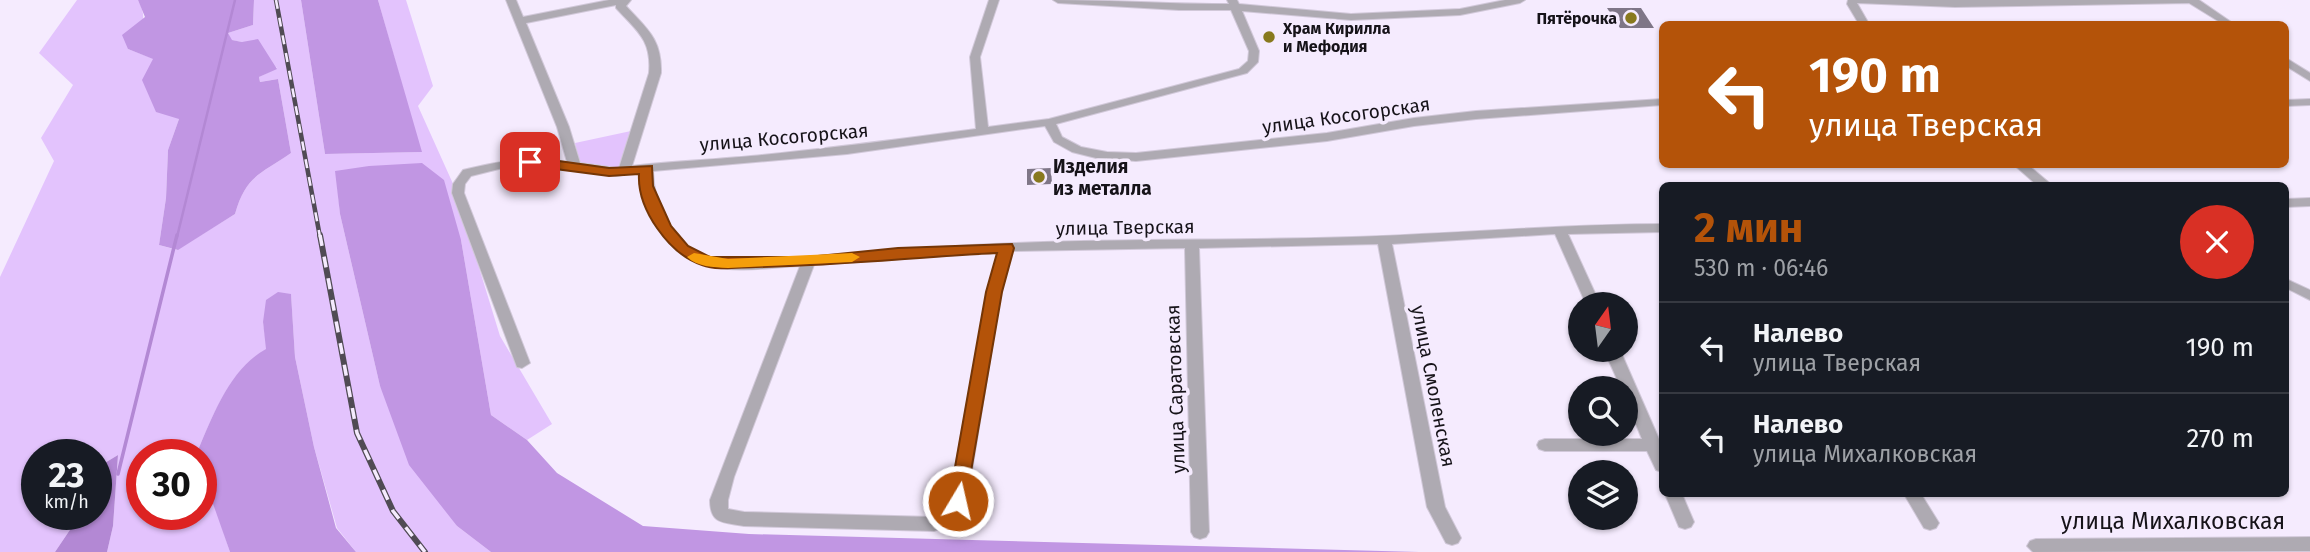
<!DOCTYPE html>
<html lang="ru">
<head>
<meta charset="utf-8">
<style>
	:root { --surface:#171b24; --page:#20242c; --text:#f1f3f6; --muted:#9ea1a6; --line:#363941; --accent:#b45309 }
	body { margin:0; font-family:"Fira Sans",sans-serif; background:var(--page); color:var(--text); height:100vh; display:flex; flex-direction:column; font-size:26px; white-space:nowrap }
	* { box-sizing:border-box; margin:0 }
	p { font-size:23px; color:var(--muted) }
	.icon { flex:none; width:38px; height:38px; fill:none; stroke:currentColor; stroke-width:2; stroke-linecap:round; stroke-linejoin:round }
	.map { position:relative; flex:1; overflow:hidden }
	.sheet { position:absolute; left:1659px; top:182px; width:630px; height:315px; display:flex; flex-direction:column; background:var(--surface); border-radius:10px; box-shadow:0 2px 5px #0004 }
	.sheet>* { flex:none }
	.banner { position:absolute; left:1659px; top:21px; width:630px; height:147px; border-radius:10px; box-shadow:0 2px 5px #0004; background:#b45309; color:#fff; overflow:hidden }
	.needle { width:46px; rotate:14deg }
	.fabs { position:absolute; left:1568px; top:292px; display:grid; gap:14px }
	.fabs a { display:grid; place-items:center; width:70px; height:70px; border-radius:50%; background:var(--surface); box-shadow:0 2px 5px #0004; font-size:35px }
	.speed { position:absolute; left:21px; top:439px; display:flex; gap:14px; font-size:35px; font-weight:700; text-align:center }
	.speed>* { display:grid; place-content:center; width:91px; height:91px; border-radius:50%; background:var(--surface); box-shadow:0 2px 5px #0004; line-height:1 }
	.speed small { font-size:18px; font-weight:400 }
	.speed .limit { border:10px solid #d22; background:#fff; color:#111 }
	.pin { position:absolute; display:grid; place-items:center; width:60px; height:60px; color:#fff; margin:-30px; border-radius:14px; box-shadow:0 4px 10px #0006 }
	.me { position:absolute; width:77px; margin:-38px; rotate:9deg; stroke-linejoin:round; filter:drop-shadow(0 0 5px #0008) }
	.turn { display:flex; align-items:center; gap:24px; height:147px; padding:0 35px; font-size:32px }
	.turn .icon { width:91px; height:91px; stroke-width:2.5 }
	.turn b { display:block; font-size:49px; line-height:60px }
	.round { display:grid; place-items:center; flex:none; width:74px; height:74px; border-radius:37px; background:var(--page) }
	.head { display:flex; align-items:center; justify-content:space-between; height:119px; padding:0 35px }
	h1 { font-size:42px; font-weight:700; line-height:52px; color:var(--accent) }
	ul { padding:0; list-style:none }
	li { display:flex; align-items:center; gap:21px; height:91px; padding:0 35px; border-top:2px solid var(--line) }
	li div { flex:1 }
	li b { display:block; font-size:26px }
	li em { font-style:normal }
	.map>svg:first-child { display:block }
</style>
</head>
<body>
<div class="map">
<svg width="2310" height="552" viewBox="0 0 2310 552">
	<rect width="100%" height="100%" fill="#f5ebfe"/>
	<path fill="#e3c3fd" d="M 77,0 L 138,0 C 150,22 139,29 128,49 L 154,59 L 179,119 L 168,150 L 166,198 L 159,245 L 177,250 L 235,214 C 246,175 261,174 291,153 L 278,79 L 260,82 L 259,77 L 277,68 L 242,42 L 231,40 L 228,33 L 253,25 L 254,0 L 301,0 L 325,154 L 421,152 L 378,0 L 406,0 L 433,86 L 418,106 L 454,186 L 500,336 L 552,424 L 527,440 L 491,415 L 461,240 L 336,171 L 340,214 L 380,386 L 457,526 L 491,552 L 356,552 L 337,528 L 314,447 L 295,357 L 291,295 L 263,322 L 267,349 C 230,369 214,414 198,450 L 199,455 L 142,455 L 142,514 L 201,514 L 201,463 L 230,552 L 107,552 L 113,526 L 118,455 L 103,464 L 96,484 L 96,455 L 37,455 L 37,514 L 80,515 L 55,552 L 0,552 L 0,277 L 54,161 L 41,138 L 73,85 L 39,53 Z
		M 631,131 L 619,168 L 580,164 L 575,143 Z"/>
	<path fill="#c196e3" d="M 138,0 L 254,0 L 253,25 L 228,33 L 232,40 L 242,42 L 258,39 L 277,69 L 259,77 L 260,82 L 278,79 L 291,153 C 261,174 246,175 235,214 L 178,250 L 159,245 L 166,198 L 168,150 L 179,119 L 156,112 L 142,80 L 153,59 L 128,49 L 122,35 L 145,17 Z
		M 301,0 L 378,0 L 422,152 L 325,154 Z
		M 422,163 L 444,180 L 461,240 L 491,415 L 527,440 L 557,473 L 643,526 L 749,534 L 1419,552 L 491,552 L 457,526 L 409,465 L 380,386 L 340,214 L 335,171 L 369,166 Z
		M 278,292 L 291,294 L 295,357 L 314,447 L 336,528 L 356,552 L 230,552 L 211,498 L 201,455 L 198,450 C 214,413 230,369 266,349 L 263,322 L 266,300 Z"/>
	<path fill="#b388d4" d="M 118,455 L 113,526 L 107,552 L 55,552 L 80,515 L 96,514 L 96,484 L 103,464 Z"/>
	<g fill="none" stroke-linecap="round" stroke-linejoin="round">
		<path stroke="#b388d4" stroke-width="2.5" d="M 177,237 L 235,0"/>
		<path stroke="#b388d4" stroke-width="3.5" d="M 118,474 L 177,235"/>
	</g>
	<path fill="#7f7687" d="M 1607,8 L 1641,8 L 1654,28 L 1620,28 Z
		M 1051,168 L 1052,184 L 1027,185 L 1027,169 Z"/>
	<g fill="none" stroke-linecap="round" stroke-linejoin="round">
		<g stroke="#d1c8d9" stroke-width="2">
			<path id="street" d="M 506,0 L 516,0 L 523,17 L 609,0 L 631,0 L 626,6 C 647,29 662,39 661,73 L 632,166 C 672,161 711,160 751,156 C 826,149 901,139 976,129 L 970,57 L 989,0 L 999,0 L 980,57 L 988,127 L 1049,119 L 1239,69 L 1248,61 L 1249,51 L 1231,10 L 1179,10 L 1058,3 L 1053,0 C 1112,0 1170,4 1229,4 L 1227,0 L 1237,0 L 1239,4 L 1351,14 L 1460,9 L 1505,0 L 1525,0 L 1520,3 L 1460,15 L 1351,20 L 1242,11 L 1259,51 L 1258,62 L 1247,73 L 1056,124 L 1062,137 L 1081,147 L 1107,152 L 1136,153 L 1327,133 L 1414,118 L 1476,111 L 1662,99 L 1662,105 L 1476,119 L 1414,126 L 1327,141 L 1136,161 L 1096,158 L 1072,152 L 1054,142 L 1045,126 L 847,154 L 653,171 C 654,205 671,244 705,257 C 721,264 742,260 759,259 C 830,257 901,249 972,245 C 1099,238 1226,241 1352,237 C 1455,234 1559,224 1662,224 L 1662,232 L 1568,234 L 1600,304 L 1586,304 L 1555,234 L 1392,244 L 1445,507 L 1461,538 L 1458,543 L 1452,545 L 1446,543 L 1427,507 L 1378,244 L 1199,248 L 1209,532 L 1206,537 L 1200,539 L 1194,537 L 1191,532 L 1185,248 L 1012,251 L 1001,292 L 967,501 L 957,521 L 934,531 L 744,526 C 724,522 710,525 710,500 L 800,266 C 745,269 692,282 658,229 C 647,212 641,192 641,172 L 616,176 L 542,166 L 507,167 L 471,176 L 465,184 L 464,193 L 530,363 L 522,368 L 517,367 L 452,193 L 453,184 L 463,170 C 502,161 526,156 567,162 L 557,127 ZM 616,5 L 616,8 C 637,31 652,40 649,73 L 619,168 L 616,168 L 580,163 L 569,127 L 526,23 ZM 998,252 L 987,292 L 949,501 L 944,512 L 932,517 L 744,512 L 728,509 L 728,500 L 734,477 L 814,265 Z
				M 1848,0 L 2199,0 L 2234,24 L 2223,24 L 2189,3 L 1955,7 L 1857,3 L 1869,24 L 1859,24 L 1847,4 Z
				M 2286,58 L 2310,73 L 2310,81 L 2286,66 Z
				M 2310,99 L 2310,105 L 2286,106 L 2286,100 Z
				M 2013,164 L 2027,164 L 2053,186 L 2038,186 Z
				M 2310,198 L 2310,206 L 2286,207 L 2286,199 Z
				M 2286,279 L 2310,290 L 2310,300 L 2286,288 Z
				M 1604,350 L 1620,350 L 1659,439 L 1662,440 L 1662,472 L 1656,470 L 1647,451 L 1545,451 L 1539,449 L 1537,445 L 1539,441 L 1545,439 L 1642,439 L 1626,400 L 1626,388 L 1621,388 Z
				M 1665,494 L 1682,494 L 1694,522 L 1691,527 L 1685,529 L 1679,527 Z
				M 1904,494 L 1921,494 L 1939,523 L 1936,528 L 1930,530 L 1924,528 Z
				M 2310,537 L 2310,551 L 2033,552 L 2027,546 L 2030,541 L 2036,539 Z"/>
		</g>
		<use href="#street" fill="#aeaab2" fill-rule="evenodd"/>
		<g stroke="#504b54" stroke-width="4.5">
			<path id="rail-far1" d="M 276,0 L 320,237"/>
		</g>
		<g stroke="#504b54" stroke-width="6">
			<path id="rail" d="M 320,235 L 357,433 L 393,511 L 425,552"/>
		</g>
		<use href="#rail-far1" stroke="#f5ebfe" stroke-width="2.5" stroke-dasharray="9" stroke-linecap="butt"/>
		<use href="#rail" stroke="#f5ebfe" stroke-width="3.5" stroke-dasharray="11" stroke-linecap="butt"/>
	</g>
	<path fill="#b45309" stroke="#753606" stroke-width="2" d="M 530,157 L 609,168 L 652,166 L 653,186 L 671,226 L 688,246 L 710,257 L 808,257 L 898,248 L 1012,244 L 1014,248 L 1002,292 L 965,506 L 958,508 L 952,506 L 949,501 L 986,292 L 997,253 C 917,257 836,266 756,267 C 740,267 717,271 702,265 C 669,254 637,209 639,174 L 609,176 L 525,165 L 525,159 Z"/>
	<path fill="#f59e0b" d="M 694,253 L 728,259 L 852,253 L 860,257 L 852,262 L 728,268 C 713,267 697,267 687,257 Z"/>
	<g fill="#88791e" stroke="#f5ebfe" stroke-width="2.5">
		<circle cx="1631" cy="18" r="7"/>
		<circle cx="1269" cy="37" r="7"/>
		<circle cx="1039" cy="177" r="7"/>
	</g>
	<g text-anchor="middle" stroke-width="7" stroke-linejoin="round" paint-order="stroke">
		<g font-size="16" font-weight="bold" fill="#161319" stroke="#f5ebfe" text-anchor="end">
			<text x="1617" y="24">Пятёрочка</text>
			<text x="1283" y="34" text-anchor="start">Храм Кирилла<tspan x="1283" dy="18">и Мефодия</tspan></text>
		</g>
		<g font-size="19" fill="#161319" stroke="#f5ebfe">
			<text transform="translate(1346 115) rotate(-8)" y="7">улица Косогорская</text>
			<text transform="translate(784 137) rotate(-5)" y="7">улица Косогорская</text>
			<text transform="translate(1125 227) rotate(-1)" y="7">улица Тверская</text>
			<text transform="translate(1434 386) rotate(79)" y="7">улица Смоленская</text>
			<text transform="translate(1175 389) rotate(-92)" y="7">улица Саратовская</text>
		</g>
		<g font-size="19" font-weight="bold" fill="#161319" stroke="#f5ebfe" text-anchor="start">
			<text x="1053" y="173">Изделия<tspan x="1053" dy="22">из металла</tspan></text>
		</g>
		<g font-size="23" fill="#161319" stroke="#f5ebfe">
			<text x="2173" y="529">улица Михалковская</text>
		</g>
	</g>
</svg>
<div class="fabs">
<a><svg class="needle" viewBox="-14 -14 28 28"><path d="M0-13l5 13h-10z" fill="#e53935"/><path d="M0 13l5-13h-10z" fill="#9ea1a6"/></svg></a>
<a><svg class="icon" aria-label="search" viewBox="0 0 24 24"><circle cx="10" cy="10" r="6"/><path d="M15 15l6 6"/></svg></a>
<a><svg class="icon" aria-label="layers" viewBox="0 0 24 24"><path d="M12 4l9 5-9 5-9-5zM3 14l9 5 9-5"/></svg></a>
</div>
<div class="speed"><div>23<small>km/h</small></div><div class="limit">30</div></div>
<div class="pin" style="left:530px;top:162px;background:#d93025"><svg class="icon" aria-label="arrive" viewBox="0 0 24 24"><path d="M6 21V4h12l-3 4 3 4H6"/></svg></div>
<svg class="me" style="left:958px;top:501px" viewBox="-20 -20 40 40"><circle r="17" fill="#b45309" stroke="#fff" stroke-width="3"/><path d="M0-11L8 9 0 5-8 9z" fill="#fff"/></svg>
<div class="banner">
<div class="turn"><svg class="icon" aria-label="left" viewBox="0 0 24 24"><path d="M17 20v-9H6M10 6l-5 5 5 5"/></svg><div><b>190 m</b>улица Тверская</div></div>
</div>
<section class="sheet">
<div class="head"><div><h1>2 мин</h1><p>530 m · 06:46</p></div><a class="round" style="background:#d93025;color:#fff"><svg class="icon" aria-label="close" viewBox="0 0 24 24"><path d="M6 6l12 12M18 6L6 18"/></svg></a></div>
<ul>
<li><svg class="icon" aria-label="left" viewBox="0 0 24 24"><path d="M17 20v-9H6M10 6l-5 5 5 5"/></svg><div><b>Налево</b><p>улица Тверская</p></div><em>190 m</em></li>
<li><svg class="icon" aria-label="left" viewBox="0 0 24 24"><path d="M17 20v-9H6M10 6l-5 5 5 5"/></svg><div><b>Налево</b><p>улица Михалковская</p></div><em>270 m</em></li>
</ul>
</section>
</div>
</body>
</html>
